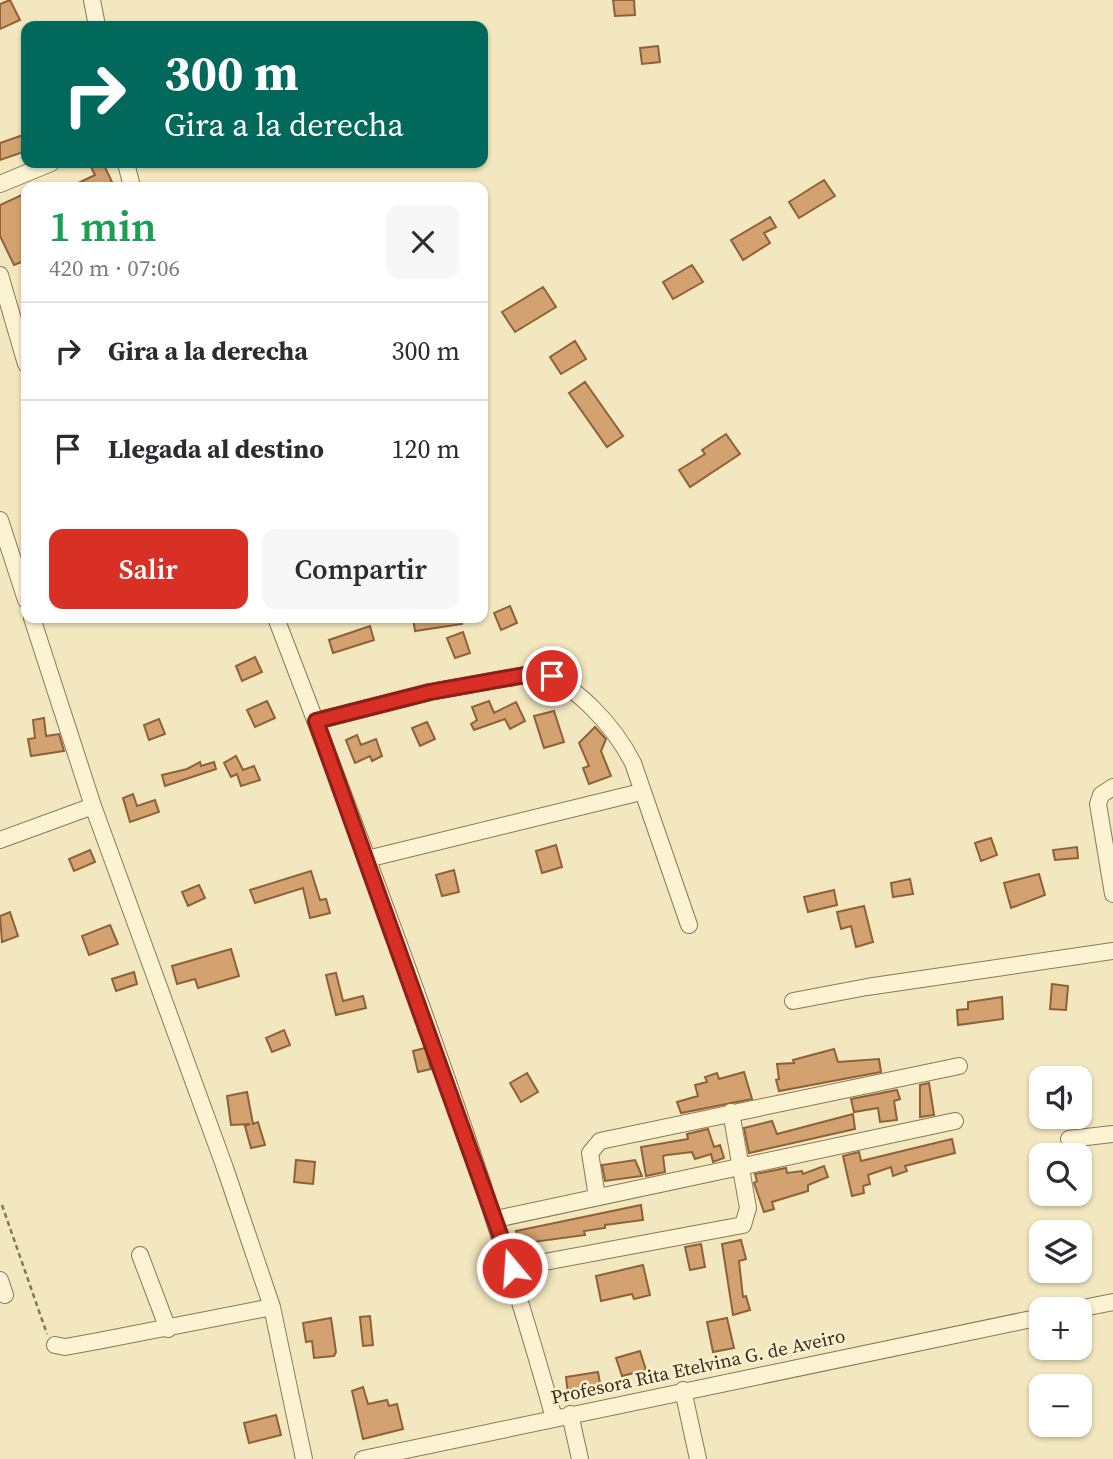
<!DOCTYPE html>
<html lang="es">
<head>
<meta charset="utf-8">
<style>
	:root { --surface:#fff; --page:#f7f7f7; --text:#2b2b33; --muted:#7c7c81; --line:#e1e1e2; --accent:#d93025 }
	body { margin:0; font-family:"Source Serif 4",serif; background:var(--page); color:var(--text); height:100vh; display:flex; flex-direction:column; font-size:26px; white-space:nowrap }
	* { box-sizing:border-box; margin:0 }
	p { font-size:23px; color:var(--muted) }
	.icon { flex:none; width:38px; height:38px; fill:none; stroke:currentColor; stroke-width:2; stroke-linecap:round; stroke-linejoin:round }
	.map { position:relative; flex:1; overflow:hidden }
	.sheet { position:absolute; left:21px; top:182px; width:467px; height:441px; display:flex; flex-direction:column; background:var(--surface); border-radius:14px; box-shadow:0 2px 5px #0004 }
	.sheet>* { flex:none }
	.banner { position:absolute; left:21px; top:21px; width:467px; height:147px; border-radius:14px; box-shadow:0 2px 5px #0004; background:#00695c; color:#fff; overflow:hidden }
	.fabs { position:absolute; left:1029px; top:1066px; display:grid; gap:14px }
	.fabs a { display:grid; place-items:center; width:63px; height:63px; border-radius:14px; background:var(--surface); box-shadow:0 2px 5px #0004; font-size:35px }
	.pin { position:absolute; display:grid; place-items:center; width:60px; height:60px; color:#fff; margin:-30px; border:4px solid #fff; border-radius:50%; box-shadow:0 2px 7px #0007 }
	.me { position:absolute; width:77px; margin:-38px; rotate:342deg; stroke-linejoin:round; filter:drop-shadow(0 0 5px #0008) }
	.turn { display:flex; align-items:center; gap:24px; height:147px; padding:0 28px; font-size:32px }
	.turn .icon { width:91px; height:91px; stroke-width:2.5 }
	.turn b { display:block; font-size:49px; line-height:60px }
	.round { display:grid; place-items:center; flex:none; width:74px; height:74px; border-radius:14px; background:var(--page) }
	.headline { display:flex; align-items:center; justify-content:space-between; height:119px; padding:0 28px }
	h1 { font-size:42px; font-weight:600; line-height:52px; color:#1e9e55 }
	.button { display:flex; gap:14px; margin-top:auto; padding:14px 28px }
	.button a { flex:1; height:80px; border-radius:14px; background:var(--accent); color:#fff; font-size:28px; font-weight:600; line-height:80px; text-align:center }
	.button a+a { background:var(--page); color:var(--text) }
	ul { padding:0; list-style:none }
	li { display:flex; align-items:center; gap:21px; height:98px; padding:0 28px; border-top:2px solid var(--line) }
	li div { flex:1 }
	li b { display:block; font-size:26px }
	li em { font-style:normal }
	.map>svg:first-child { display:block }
</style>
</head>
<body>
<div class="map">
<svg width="1113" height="1459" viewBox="0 0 1113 1459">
	<rect width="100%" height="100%" fill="#f2e7be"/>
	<path fill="#d4a270" stroke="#8e6138" stroke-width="2" d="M 10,0 L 20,20 L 0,29 L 0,4 Z
		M 613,0 L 634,0 L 635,15 L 615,16 Z
		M 658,46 L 660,62 L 642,64 L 640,48 Z
		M 26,134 L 26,151 L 0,160 L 0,143 Z
		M 89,163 L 103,163 L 112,182 L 102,187 L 70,187 L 95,175 Z
		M 824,180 L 835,196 L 799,218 L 789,202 Z
		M 26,193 L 26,260 L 14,265 L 0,236 L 0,205 Z
		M 770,217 L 776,227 L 764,233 L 770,243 L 743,260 L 731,240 Z
		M 692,265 L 703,282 L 673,299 L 663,282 Z
		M 543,287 L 556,307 L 515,332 L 502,312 Z
		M 575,341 L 586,359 L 561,374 L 550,357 Z
		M 585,382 L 623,436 L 607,447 L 569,393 Z
		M 726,434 L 740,454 L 690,487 L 679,470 L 705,454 L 702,450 Z
		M 510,606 L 517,623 L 501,630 L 494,613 Z
		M 413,618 L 461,618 L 462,624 L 415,631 Z
		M 370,626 L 374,640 L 333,653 L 329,640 Z
		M 463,632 L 470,653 L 455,658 L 447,638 Z
		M 255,657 L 262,672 L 242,681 L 236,666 Z
		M 267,701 L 275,718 L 255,727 L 247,710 Z
		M 489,701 L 494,713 L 516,702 L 525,721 L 510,729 L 505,719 L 474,730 L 471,724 L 477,720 L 472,707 Z
		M 554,711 L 564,742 L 544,748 L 534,716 Z
		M 44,718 L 46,736 L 59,734 L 64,751 L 31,756 L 28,739 L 35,738 L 33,720 Z
		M 159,719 L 165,734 L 149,740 L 144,725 Z
		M 427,722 L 435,739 L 420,746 L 412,728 Z
		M 595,727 L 606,739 L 601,751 L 611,776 L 589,784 L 583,768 L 589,766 L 579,743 Z
		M 357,735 L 361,745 L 376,739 L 382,756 L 372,761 L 370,756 L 355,763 L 346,740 Z
		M 236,756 L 243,770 L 254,766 L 260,780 L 241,786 L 237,774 L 231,777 L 224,763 Z
		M 200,762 L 201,766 L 214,762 L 216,769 L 165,786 L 162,775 L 187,769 Z
		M 133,794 L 137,806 L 155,800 L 159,812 L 130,822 L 123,798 Z
		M 991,838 L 997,855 L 981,861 L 975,843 Z
		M 556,845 L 562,867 L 542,873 L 536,851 Z
		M 1077,847 L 1078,858 L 1055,860 L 1053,850 Z
		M 90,850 L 95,862 L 74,871 L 69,859 Z
		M 454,870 L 459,892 L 442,896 L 436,875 Z
		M 311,871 L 320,900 L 326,899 L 330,913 L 310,918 L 303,888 L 255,903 L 250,890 Z
		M 1039,874 L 1045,895 L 1011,908 L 1004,883 Z
		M 910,879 L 913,894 L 893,897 L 891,883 Z
		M 199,885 L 205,898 L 188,906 L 182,892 Z
		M 834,890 L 837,905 L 808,912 L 804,897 Z
		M 864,906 L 873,942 L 856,947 L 851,926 L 841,929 L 837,912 Z
		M 10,912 L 18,936 L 2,942 L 0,916 Z
		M 110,925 L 118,944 L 89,955 L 82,936 Z
		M 231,949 L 239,976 L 198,988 L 195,979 L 177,984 L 172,966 Z
		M 134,972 L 137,984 L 116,991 L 112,979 Z
		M 336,973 L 343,1001 L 363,996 L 366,1008 L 336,1015 L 326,975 Z
		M 1052,984 L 1068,986 L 1066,1010 L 1050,1009 Z
		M 1002,997 L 1003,1019 L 958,1025 L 957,1010 L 968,1009 L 968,1002 Z
		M 284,1030 L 290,1045 L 272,1052 L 266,1038 Z
		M 425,1048 L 431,1069 L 418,1072 L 413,1051 Z
		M 834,1049 L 838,1062 L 879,1059 L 881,1072 L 779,1091 L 776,1080 L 779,1079 L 777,1064 L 794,1063 L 793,1060 Z
		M 744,1072 L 752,1099 L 681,1113 L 677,1102 L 698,1096 L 695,1085 L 707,1082 L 705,1077 L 717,1073 L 719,1079 Z
		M 527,1073 L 538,1092 L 521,1102 L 510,1083 Z
		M 929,1083 L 934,1115 L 920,1117 L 920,1085 Z
		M 897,1090 L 900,1099 L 894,1101 L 897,1120 L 880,1122 L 878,1108 L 854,1112 L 851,1099 Z
		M 247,1092 L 253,1124 L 258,1122 L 265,1145 L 251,1148 L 245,1126 L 250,1124 L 231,1125 L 227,1096 Z
		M 853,1114 L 855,1129 L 749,1153 L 744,1128 L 772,1121 L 777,1134 Z
		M 708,1129 L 714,1147 L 720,1145 L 724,1158 L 713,1162 L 711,1154 L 695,1159 L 692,1152 L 667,1155 L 663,1156 L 665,1172 L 646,1176 L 641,1147 L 688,1139 L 687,1134 Z
		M 952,1139 L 955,1153 L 905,1166 L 907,1171 L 893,1176 L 891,1167 L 868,1175 L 870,1184 L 863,1186 L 864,1193 L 852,1196 L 843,1156 L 859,1152 L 861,1161 Z
		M 296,1160 L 315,1162 L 313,1184 L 294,1182 Z
		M 635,1160 L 642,1176 L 605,1181 L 602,1165 Z
		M 824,1166 L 828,1177 L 808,1185 L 808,1191 L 772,1202 L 774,1209 L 764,1212 L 754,1183 L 757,1181 L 755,1174 L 786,1168 L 787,1173 L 802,1171 L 803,1174 Z
		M 641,1205 L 643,1220 L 605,1225 L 605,1228 L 584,1231 L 585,1235 L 519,1244 L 516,1231 Z
		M 741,1240 L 746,1259 L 739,1261 L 743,1297 L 746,1296 L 750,1310 L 733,1315 L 722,1244 Z
		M 701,1244 L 705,1267 L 690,1270 L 685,1247 Z
		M 643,1265 L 650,1295 L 634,1299 L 632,1294 L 601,1301 L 596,1276 Z
		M 370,1316 L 373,1345 L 363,1346 L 360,1317 Z
		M 331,1318 L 336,1352 L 334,1356 L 314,1358 L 312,1341 L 306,1342 L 303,1323 Z
		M 727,1318 L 734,1348 L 713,1352 L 707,1322 Z
		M 640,1351 L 646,1370 L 622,1376 L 616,1358 Z
		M 598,1372 L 601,1389 L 589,1390 L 590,1395 L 573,1398 L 573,1393 L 568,1394 L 566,1377 Z
		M 363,1387 L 368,1404 L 387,1400 L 389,1406 L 397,1404 L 403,1429 L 363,1439 L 352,1391 Z
		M 276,1415 L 281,1435 L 249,1443 L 244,1423 Z"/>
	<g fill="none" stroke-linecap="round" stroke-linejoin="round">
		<g stroke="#8c7755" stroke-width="18">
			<path id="minor" d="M 92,0 L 97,26
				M 126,163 L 132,187
				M 0,184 L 51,163
				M 0,275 L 26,364
				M 0,520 L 26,600
				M 32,618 L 93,806 L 225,1168 L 272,1307 L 304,1459
				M 276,618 C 377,881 478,1146 554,1418
				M 316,721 L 430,692 L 536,673 C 576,682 615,728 633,763 L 689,925
				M 1113,787 L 1101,795 L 1098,804 L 1113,894
				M 0,840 L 93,806
				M 367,859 L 641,792
				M 793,1001 L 867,987 L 1113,951
				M 1069,1139 L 1113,1134
				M 597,1197 L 590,1153 L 600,1141 L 959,1066
				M 496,1219 L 955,1121
				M 140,1255 L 168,1329
				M 512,1268 L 743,1225 L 748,1208 L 731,1112
				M 0,1280 L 5,1295
				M 1078,1309 L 1113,1302
				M 55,1345 L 65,1347 L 98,1341 L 272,1307
				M 683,1390 L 698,1459
				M 570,1414 L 580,1459
				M 363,1459 L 1041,1317"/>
		</g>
		<path stroke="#8c7755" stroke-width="2.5" stroke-dasharray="5 3.5" stroke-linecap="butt" d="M 2,1205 L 47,1334"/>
		<use href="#minor" stroke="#fcf3d2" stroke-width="16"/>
	</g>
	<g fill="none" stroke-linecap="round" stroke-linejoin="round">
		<g stroke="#8d1f18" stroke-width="18">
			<path id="route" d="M 512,1268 L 316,721 L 430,692 L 536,673 L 552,676"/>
		</g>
		<use href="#route" stroke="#d93025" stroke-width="12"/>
	</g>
	<g text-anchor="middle" stroke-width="5" stroke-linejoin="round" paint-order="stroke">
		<g font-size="19" fill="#3a2d1b" stroke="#f9f0ce">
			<text transform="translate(698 1366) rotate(-12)" y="7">Profesora Rita Etelvina G. de Aveiro</text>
		</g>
	</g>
</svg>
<div class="fabs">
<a><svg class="icon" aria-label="sound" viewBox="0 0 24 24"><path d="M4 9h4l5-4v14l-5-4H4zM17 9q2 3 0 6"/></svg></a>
<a><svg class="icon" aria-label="search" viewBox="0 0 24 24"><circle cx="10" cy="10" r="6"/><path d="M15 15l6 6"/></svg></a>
<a><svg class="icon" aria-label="layers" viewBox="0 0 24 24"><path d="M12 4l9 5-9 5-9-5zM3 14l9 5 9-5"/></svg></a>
<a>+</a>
<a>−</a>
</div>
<div class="pin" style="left:552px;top:676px;background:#d93025"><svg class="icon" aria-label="arrive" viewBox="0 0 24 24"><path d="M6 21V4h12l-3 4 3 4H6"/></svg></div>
<svg class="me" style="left:512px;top:1268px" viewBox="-20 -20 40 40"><circle r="17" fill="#d93025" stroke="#fff" stroke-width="3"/><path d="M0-11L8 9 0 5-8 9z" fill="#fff"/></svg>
<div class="banner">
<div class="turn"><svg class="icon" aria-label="right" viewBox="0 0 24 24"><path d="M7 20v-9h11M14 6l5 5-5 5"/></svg><div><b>300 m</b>Gira a la derecha</div></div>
</div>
<section class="sheet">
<div class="headline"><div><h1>1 min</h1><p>420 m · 07:06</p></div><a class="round"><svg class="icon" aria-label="close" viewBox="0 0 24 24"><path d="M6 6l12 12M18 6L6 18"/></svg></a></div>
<ul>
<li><svg class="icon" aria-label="right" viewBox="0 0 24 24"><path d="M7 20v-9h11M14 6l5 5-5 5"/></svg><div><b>Gira a la derecha</b></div><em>300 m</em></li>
<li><svg class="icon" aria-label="arrive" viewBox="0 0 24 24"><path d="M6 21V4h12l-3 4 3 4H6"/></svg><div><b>Llegada al destino</b></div><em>120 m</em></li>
</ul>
<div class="button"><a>Salir</a><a>Compartir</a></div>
</section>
</div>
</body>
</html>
